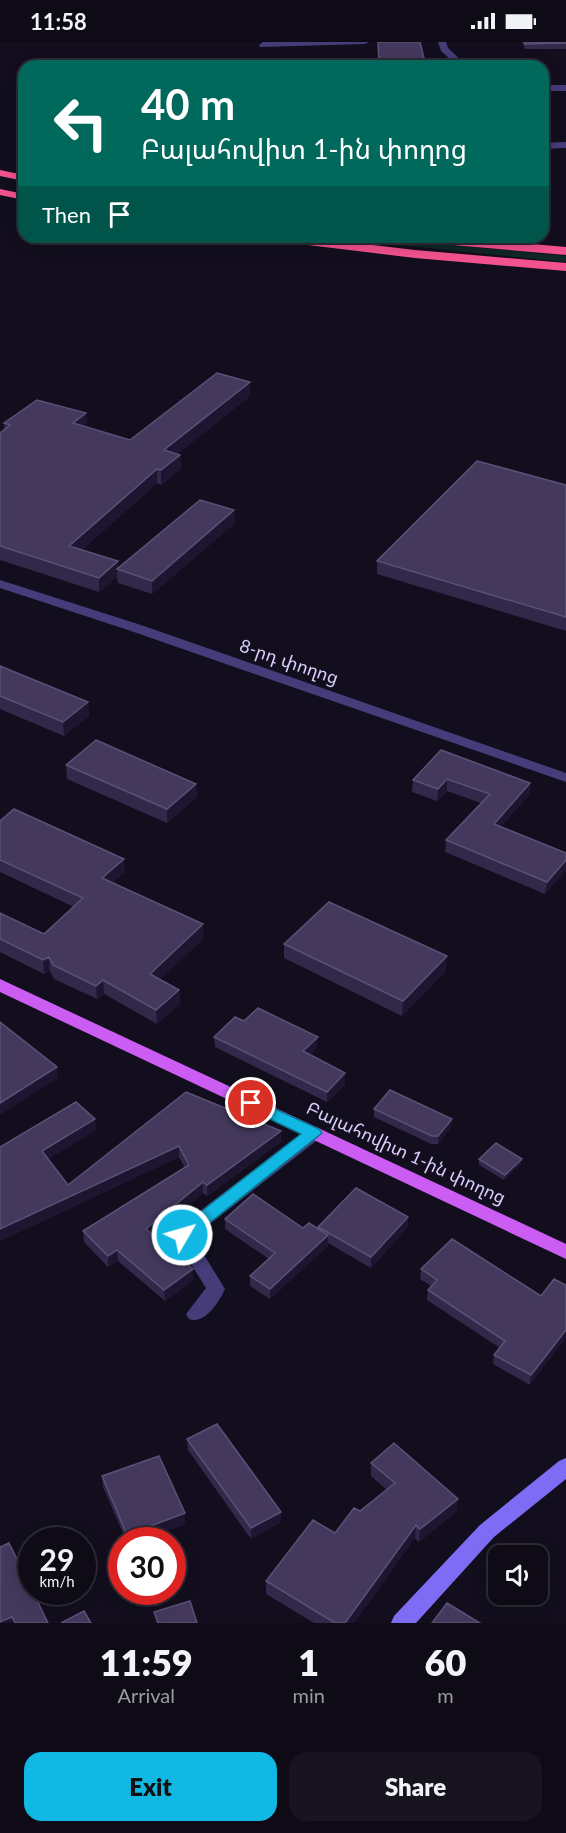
<!DOCTYPE html>
<html lang="en">
<head>
<meta charset="utf-8">
<style>
	:root { --surface:#0e0a16; --page:#17131f; --text:#f1f3f6; --muted:#9b9aa1; --line:#2e2b35; --accent:#11b8e4 }
	body { margin:0; font-family:Lato,"Noto Sans Armenian",sans-serif; background:var(--page); color:var(--text); height:100vh; display:flex; flex-direction:column; font-size:22px; white-space:nowrap }
	* { box-sizing:border-box; margin:0 }
	p { font-size:20px; color:var(--muted) }
	.icon { flex:none; width:33px; height:33px; fill:none; stroke:currentColor; stroke-width:2; stroke-linecap:round; stroke-linejoin:round }
	.map { position:relative; height:1581px; overflow:hidden }
	.sheet { display:flex; flex-direction:column; background:var(--surface); flex:1 }
	.sheet>* { flex:none }
	.top-card { position:absolute; left:18px; top:18px; width:531px; height:183px; border-radius:18px; box-shadow:0 3px 15px #0003,0 0 0 2px var(--line); background:#00695c; color:#fff; overflow:hidden }
	.buttons { position:absolute; left:488px; top:1503px; display:grid; gap:12px }
	.buttons a { display:grid; place-items:center; width:60px; height:60px; border-radius:12px; background:var(--surface); box-shadow:0 3px 15px #0003,0 0 0 2px var(--line); font-size:30px }
	.speed { position:absolute; left:18px; top:1485px; display:flex; gap:12px; font-size:30px; font-weight:700; text-align:center }
	.speed>* { display:grid; place-content:center; width:78px; height:78px; border-radius:50%; background:var(--surface); box-shadow:0 3px 15px #0003,0 0 0 2px var(--line); line-height:1 }
	.speed small { font-size:15px; font-weight:400 }
	.speed .limit { border:9px solid #d22; background:#fff; color:#111 }
	.pin { position:absolute; display:grid; place-items:center; width:51px; height:51px; color:#fff; margin:-26px; border:3px solid #fff; border-radius:50%; box-shadow:0 2px 6px #0007 }
	.me { position:absolute; width:66px; margin:-33px; rotate:52deg; stroke-linejoin:round; filter:drop-shadow(0 0 4px #0008) }
	.turn { display:flex; align-items:center; gap:21px; height:126px; padding:0 24px; font-size:27px }
	.turn .icon { width:78px; height:78px; stroke-width:2.5 }
	.turn b { display:block; font-size:42px; line-height:51px }
	.then { display:flex; align-items:center; height:57px; padding:0 24px; background:#0003; gap:12px; font-size:22px }
	.eta { display:flex; justify-content:space-evenly; align-items:center; height:102px; text-align:center }
	.eta b { font-size:36px; font-weight:800; line-height:42px }
	.action { display:flex; gap:12px; margin-top:auto; padding:12px 24px }
	.action a { flex:1; height:69px; border-radius:18px; background:var(--accent); color:#111; font-size:24px; font-weight:800; line-height:69px; text-align:center }
	.action a+a { background:var(--page); color:var(--text) }
	.status { display:flex; justify-content:space-between; align-items:center; height:42px; padding:0 30px; background:var(--surface); direction:ltr }
	.status svg { height:16px; fill:currentColor }
	.map>svg:first-child { display:block }
</style>
</head>
<body>
<div class="status"><b>11:58</b><svg viewBox="0 0 49 12"><path d="M0 12V9h3v3zM5 12V6h3v6zM10 12V3h3v9zM15 12V0h3v12zM26 1h20v11H26zM47 4h2v5h-2z"/></svg></div>
<div class="map">
<svg width="566" height="1581" viewBox="0 0 566 1581">
	<rect width="100%" height="100%" fill="#120e1e"/>
	<path fill="#112627" d="M 319,195 L 370,195 L 566,214 L 566,220 Z"/>
	<g fill="none" stroke-linecap="round" stroke-linejoin="round">
		<path fill="#453c79" fill-rule="evenodd" d="M 263,0 L 369,0 L 365,2 L 260,5 L 259,3 Z
			M 438,0 L 446,0 L 448,6 L 467,24 L 458,24 L 441,9 Z
			M 543,43 L 566,43 L 566,49 L 543,49 Z
			M 566,100 L 566,106 L 543,107 L 543,101 Z
			M 0,538 L 141,583 L 566,731 L 566,740 L 131,589 L 0,546 Z
			M 314,1085 L 320,1086 L 323,1091 L 320,1096 L 193,1195 L 225,1247 C 219,1260 205,1283 189,1277 L 186,1272 L 206,1246 L 173,1193 L 175,1188 L 308,1086 Z"/>
		<path fill="#7e6cf4" fill-rule="evenodd" d="M 566,1416 L 566,1437 L 494,1495 L 416,1581 L 391,1581 L 394,1574 L 480,1483 L 559,1419 Z"/>
		<path fill="#cb5df3" fill-rule="evenodd" d="M 0,937 L 566,1202 L 566,1217 L 0,950 Z"/>
		<path fill="#f2528e" fill-rule="evenodd" d="M 0,128 L 24,133 L 24,139 L 0,134 Z
			M 0,147 L 24,152 L 24,158 L 0,153 Z
			M 269,195 L 305,195 L 415,208 L 566,221 L 566,229 L 415,216 L 275,199 Z
			M 401,195 L 448,195 L 566,205 L 566,213 L 407,199 Z"/>
	</g>
	<path fill="#32284a" d="M 522,0 L 566,0 L 566,7 L 525,7 Z
		M 250,354 L 177,412 L 180,413 L 181,427 L 161,443 L 157,441 L 82,508 L 118,519 L 118,526 L 234,468 L 235,481 L 152,552 L 118,541 L 117,535 L 99,550 L 0,518 L 0,391 L 4,388 L 4,381 L 86,371 L 87,385 L 130,398 Z
		M 566,443 L 566,589 L 377,532 L 377,519 Z
		M 0,624 L 88,660 L 89,674 L 64,694 L 0,667 Z
		M 441,708 L 530,741 L 529,753 L 501,784 L 566,811 L 545,852 L 445,810 L 446,798 L 481,761 L 447,749 L 437,759 L 412,750 L 413,738 Z
		M 66,723 L 196,742 L 197,755 L 167,781 L 67,737 Z
		M 0,779 L 125,830 L 113,840 L 204,896 L 160,937 L 179,948 L 180,962 L 157,982 L 104,952 L 97,957 L 54,937 L 50,929 L 44,932 L 0,910 L 0,871 L 44,892 L 74,865 L 0,830 Z
		M 284,902 L 446,929 L 402,974 L 284,916 Z
		M 244,979 L 317,1005 L 310,1013 L 345,1031 L 345,1042 L 327,1060 L 215,1005 L 214,995 Z
		M 186,1050 L 281,1100 L 207,1154 L 203,1151 L 153,1193 L 194,1238 L 165,1259 L 118,1219 L 108,1225 L 84,1200 L 83,1189 L 185,1126 L 179,1115 L 0,1199 L 0,1105 L 96,1088 L 48,1117 L 68,1143 Z
		M 374,1067 L 451,1085 L 438,1102 L 431,1102 L 374,1075 Z
		M 479,1117 L 521,1122 L 504,1138 L 479,1123 Z
		M 408,1175 L 407,1186 L 371,1226 L 328,1201 L 328,1204 L 270,1257 L 250,1244 L 250,1234 L 269,1217 L 225,1187 L 225,1177 L 318,1187 L 318,1185 Z
		M 421,1227 L 541,1254 L 530,1343 L 493,1322 L 494,1313 L 500,1306 L 427,1258 L 428,1248 L 431,1244 L 420,1237 Z
		M 187,1397 L 281,1480 L 251,1497 L 188,1408 Z
		M 371,1421 L 457,1469 L 419,1500 L 415,1496 L 354,1581 L 314,1581 L 266,1552 L 266,1539 L 335,1491 L 360,1469 L 387,1448 L 371,1434 Z
		M 102,1434 L 185,1471 L 185,1482 L 140,1498 L 126,1498 L 103,1445 Z"/>
	<path fill="#1e1631" d="M 250,340 L 250,354 L 165,422 L 164,408 Z
		M 86,371 L 87,385 L 73,381 Z
		M 180,413 L 181,427 L 161,443 L 161,428 Z
		M 157,427 L 157,441 L 70,519 L 69,504 Z
		M 234,468 L 235,481 L 152,552 L 152,539 Z
		M 118,519 L 117,535 L 99,550 L 99,536 Z
		M 88,660 L 89,674 L 64,694 L 63,680 Z
		M 447,737 L 447,749 L 437,759 L 438,747 Z
		M 530,741 L 529,753 L 493,794 L 494,782 Z
		M 196,742 L 197,755 L 167,781 L 167,767 Z
		M 124,817 L 125,830 L 103,849 L 102,836 Z
		M 566,818 L 566,829 L 545,852 L 547,840 Z
		M 203,882 L 204,896 L 151,946 L 150,932 Z
		M 447,914 L 446,929 L 402,974 L 403,959 Z
		M 49,915 L 50,929 L 44,932 L 43,918 Z
		M 103,938 L 104,952 L 97,957 L 96,944 Z
		M 179,948 L 180,962 L 157,982 L 156,968 Z
		M 318,995 L 317,1005 L 303,1020 L 303,1009 Z
		M 57,1025 L 58,1036 L 0,1073 L 0,1061 Z
		M 345,1031 L 345,1042 L 327,1060 L 327,1050 Z
		M 95,1077 L 96,1088 L 43,1120 L 42,1109 Z
		M 452,1077 L 451,1085 L 438,1102 L 438,1094 Z
		M 281,1089 L 281,1100 L 207,1154 L 207,1143 Z
		M 179,1104 L 179,1115 L 0,1199 L 0,1187 Z
		M 522,1117 L 521,1122 L 504,1138 L 505,1133 Z
		M 203,1140 L 203,1151 L 146,1198 L 146,1187 Z
		M 408,1175 L 407,1186 L 371,1226 L 371,1215 Z
		M 328,1193 L 328,1204 L 270,1257 L 270,1247 Z
		M 117,1208 L 118,1219 L 108,1225 L 108,1214 Z
		M 193,1227 L 194,1238 L 165,1259 L 164,1248 Z
		M 566,1288 L 566,1296 L 530,1343 L 531,1333 Z
		M 458,1457 L 457,1469 L 419,1500 L 420,1487 Z
		M 281,1470 L 281,1480 L 251,1497 L 251,1486 Z
		M 185,1471 L 185,1482 L 140,1498 L 127,1498 L 127,1493 Z
		M 416,1483 L 415,1496 L 354,1581 L 345,1581 Z
		M 12,1575 L 13,1581 L 0,1581 L 0,1580 Z"/>
	<path fill="#44395d" stroke="#5b5176" stroke-width="1.5" d="M 378,0 L 420,0 L 426,24 L 379,24 Z
		M 524,0 L 566,0 L 566,1 L 525,2 Z
		M 217,331 L 250,340 L 164,408 L 180,413 L 161,428 L 157,427 L 69,504 L 118,519 L 99,536 L 0,504 L 0,391 L 10,383 L 4,381 L 37,358 L 86,371 L 73,381 L 130,398 Z
		M 477,419 L 566,443 L 566,575 L 377,519 Z
		M 200,458 L 234,468 L 152,539 L 117,527 Z
		M 0,624 L 88,660 L 63,680 L 0,654 Z
		M 96,698 L 196,742 L 167,767 L 66,723 Z
		M 441,708 L 530,741 L 494,782 L 566,811 L 566,818 L 547,840 L 446,798 L 490,752 L 447,737 L 438,747 L 413,738 Z
		M 14,767 L 124,817 L 102,836 L 203,882 L 150,932 L 179,948 L 156,968 L 103,938 L 96,944 L 53,923 L 49,915 L 43,918 L 0,897 L 0,871 L 44,892 L 83,856 L 0,818 L 0,779 Z
		M 329,860 L 447,914 L 403,959 L 284,902 Z
		M 258,966 L 318,995 L 303,1009 L 345,1031 L 327,1050 L 214,995 L 235,975 L 244,979 Z
		M 0,980 L 57,1025 L 0,1061 Z
		M 390,1048 L 452,1077 L 438,1094 L 432,1094 L 374,1067 Z
		M 186,1050 L 281,1089 L 207,1143 L 203,1140 L 146,1187 L 193,1227 L 164,1248 L 117,1208 L 108,1214 L 83,1189 L 189,1123 L 179,1104 L 0,1187 L 0,1105 L 76,1060 L 95,1077 L 42,1109 L 68,1143 Z
		M 496,1101 L 522,1117 L 505,1133 L 479,1117 Z
		M 356,1146 L 408,1175 L 371,1215 L 318,1185 Z
		M 253,1152 L 303,1186 L 309,1181 L 328,1193 L 270,1247 L 250,1234 L 275,1211 L 225,1177 Z
		M 452,1197 L 541,1254 L 554,1237 L 566,1243 L 566,1288 L 531,1333 L 494,1313 L 505,1299 L 428,1248 L 437,1238 L 421,1227 Z
		M 217,1382 L 281,1470 L 251,1486 L 187,1397 Z
		M 394,1401 L 458,1457 L 420,1487 L 416,1483 L 345,1581 L 335,1581 L 266,1539 L 313,1478 L 335,1491 L 354,1466 L 360,1469 L 395,1441 L 371,1421 Z
		M 159,1414 L 185,1471 L 127,1493 L 102,1434 Z
		M 9,1501 L 32,1547 L 32,1550 L 33,1550 L 48,1581 L 15,1581 L 12,1575 L 0,1580 L 0,1505 Z
		M 190,1559 L 197,1581 L 158,1581 L 154,1570 Z
		M 447,1561 L 480,1581 L 432,1581 Z
		M 84,1569 L 91,1581 L 61,1581 Z"/>
	<path fill="#11b8e4" stroke="#0b7894" stroke-width="1.5" d="M 251,1056 L 319,1087 L 322,1091 L 188,1198 L 182,1200 L 176,1198 L 174,1193 L 176,1189 L 301,1092 L 245,1065 L 243,1061 L 245,1057 Z"/>
	<g text-anchor="middle" stroke-width="6" stroke-linejoin="round" paint-order="stroke">
		<g font-size="18" fill="#d8cefb" stroke="#120e1e">
			<text transform="translate(289 620) rotate(19)" y="6">8-րդ փողոց</text>
			<text transform="translate(406 1111) rotate(25)" y="6">Բալահովիտ 1-ին փողոց</text>
		</g>
	</g>
</svg>
<div class="buttons">
<a><svg class="icon" aria-label="sound" viewBox="0 0 24 24"><path d="M4 9h4l5-4v14l-5-4H4zM17 9q2 3 0 6"/></svg></a>
</div>
<div class="speed"><div>29<small>km/h</small></div><div class="limit">30</div></div>
<div class="pin" style="left:251px;top:1061px;background:#d93025"><svg class="icon" aria-label="arrive" viewBox="0 0 24 24"><path d="M6 21V4h12l-3 4 3 4H6"/></svg></div>
<svg class="me" style="left:182px;top:1193px" viewBox="-20 -20 40 40"><circle r="17" fill="#11b8e4" stroke="#fff" stroke-width="3"/><path d="M0-11L8 9 0 5-8 9z" fill="#fff"/></svg>
<div class="top-card">
<div class="turn"><svg class="icon" aria-label="left" viewBox="0 0 24 24"><path d="M17 20v-9H6M10 6l-5 5 5 5"/></svg><div><b>40 m</b>Բալահովիտ 1-ին փողոց</div></div>
<div class="then">Then<svg class="icon" aria-label="arrive" viewBox="0 0 24 24"><path d="M6 21V4h12l-3 4 3 4H6"/></svg></div>
</div>
</div>
<section class="sheet">
<div class="eta">
<div><b>11:59</b><p>Arrival</p></div>
<div><b>1</b><p>min</p></div>
<div><b>60</b><p>m</p></div>
</div>
<div class="action"><a>Exit</a><a>Share</a></div>
</section>
</body>
</html>
